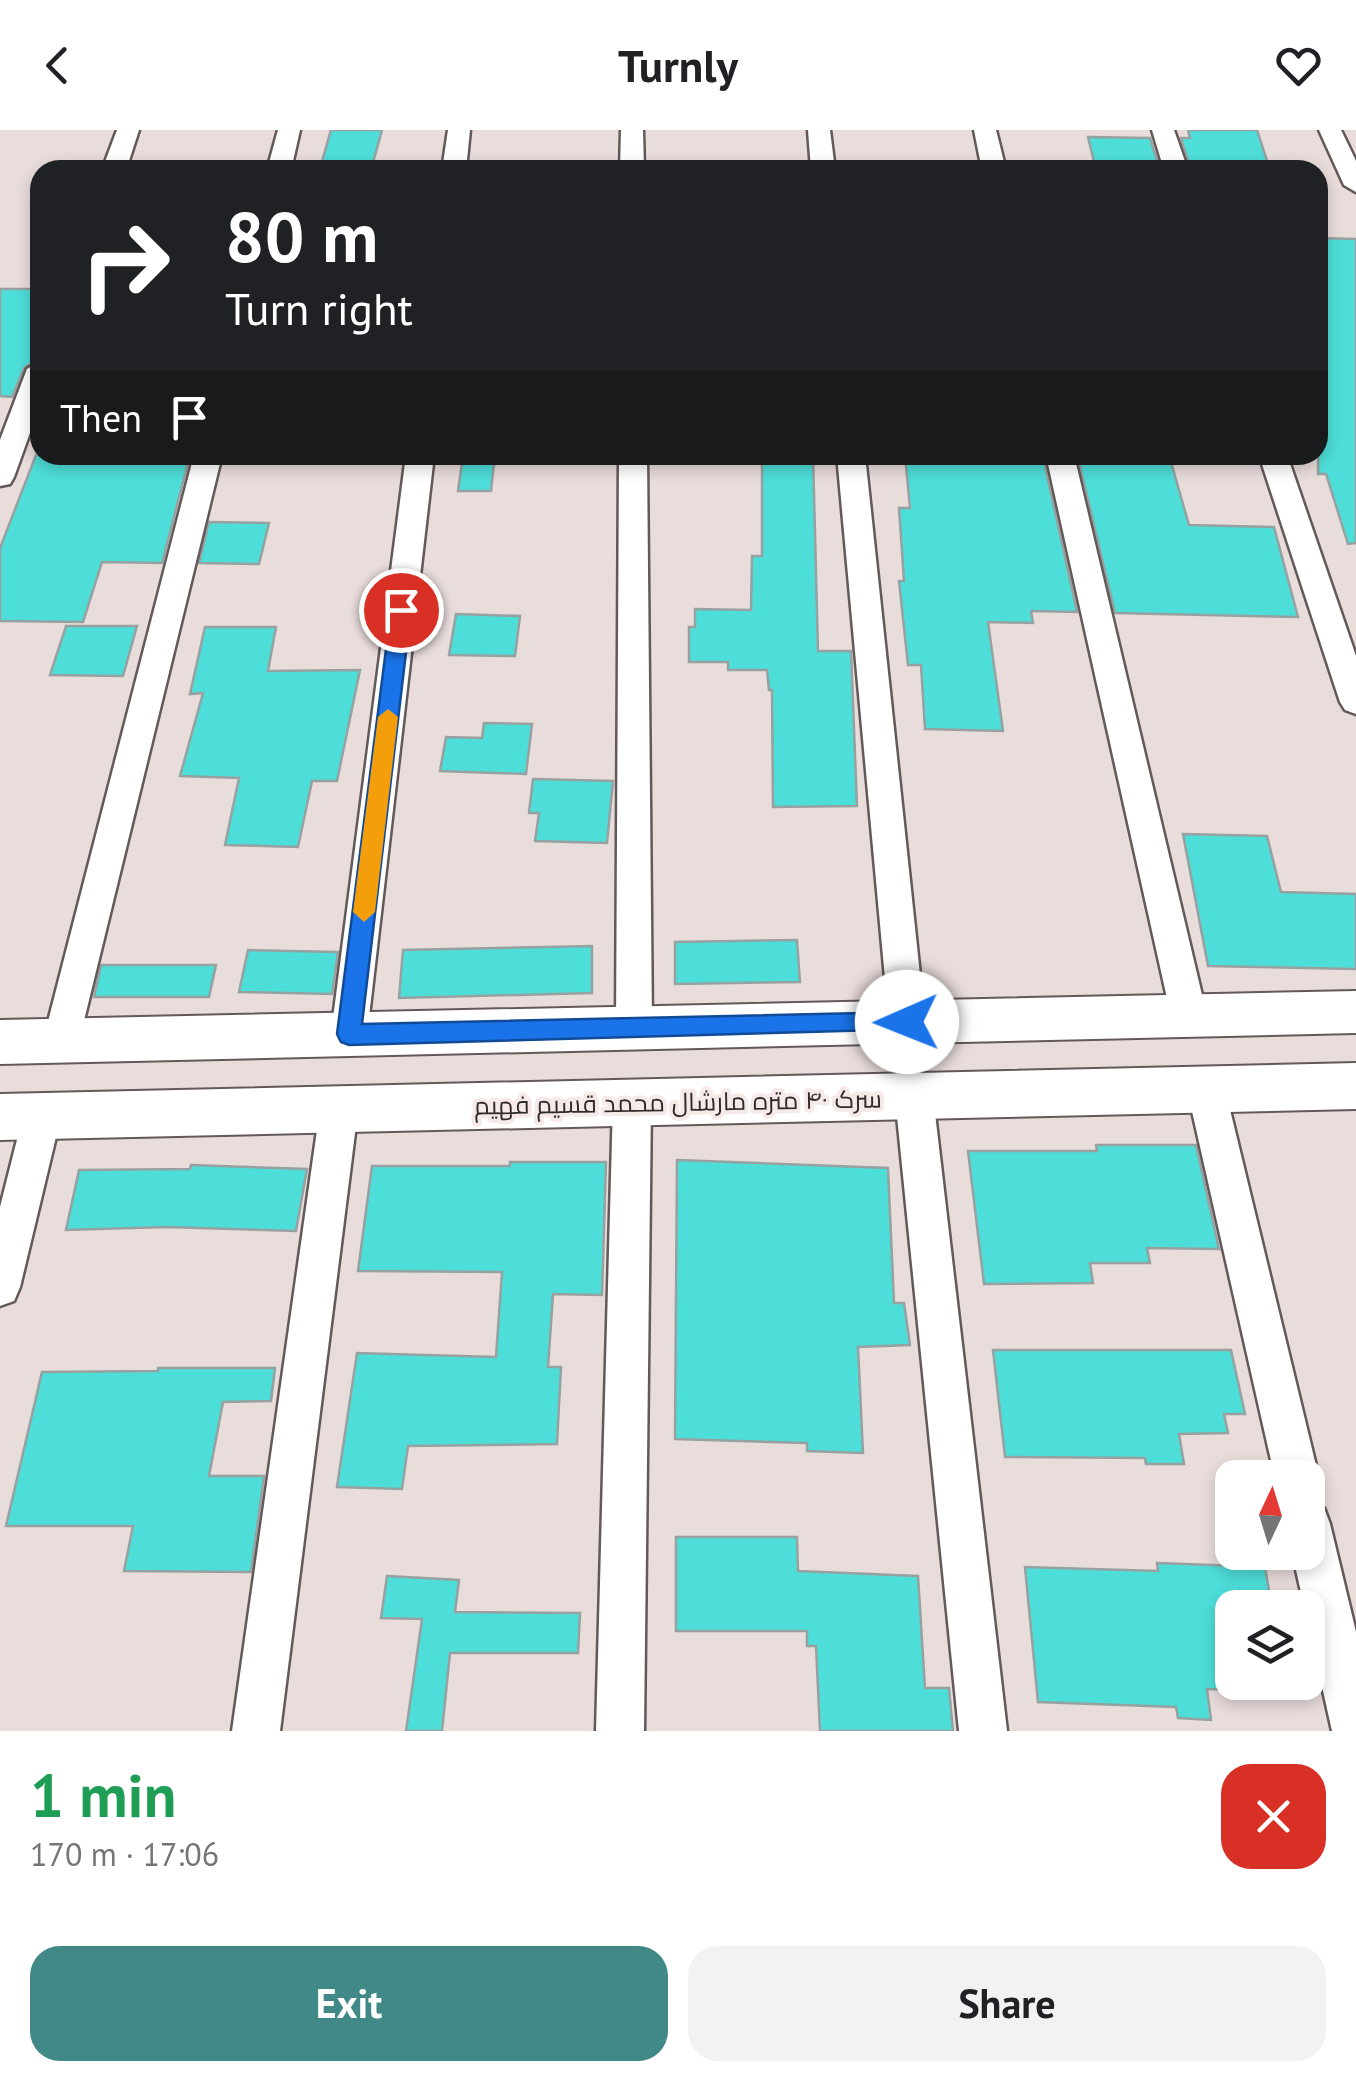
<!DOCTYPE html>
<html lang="en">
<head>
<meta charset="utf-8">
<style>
	:root { --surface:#fff; --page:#f2f2f2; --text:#202124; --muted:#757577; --accent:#418986 }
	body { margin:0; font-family:"PT Sans",Cairo,sans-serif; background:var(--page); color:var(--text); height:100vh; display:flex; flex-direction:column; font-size:38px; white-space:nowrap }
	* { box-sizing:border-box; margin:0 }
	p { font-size:32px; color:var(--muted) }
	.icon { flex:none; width:55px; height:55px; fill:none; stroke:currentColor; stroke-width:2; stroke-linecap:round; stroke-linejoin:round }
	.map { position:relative; height:1601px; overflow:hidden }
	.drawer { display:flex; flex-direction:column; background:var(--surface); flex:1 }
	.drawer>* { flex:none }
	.guide { position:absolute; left:30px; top:30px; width:1298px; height:305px; border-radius:30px; box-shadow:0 5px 15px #0003; background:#202124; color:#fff; overflow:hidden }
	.needle { width:65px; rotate:4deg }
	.tools { position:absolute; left:1215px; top:1330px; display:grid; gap:20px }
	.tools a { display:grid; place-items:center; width:110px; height:110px; border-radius:20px; background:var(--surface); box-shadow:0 5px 15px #0003; font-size:50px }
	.pin { position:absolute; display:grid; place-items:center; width:85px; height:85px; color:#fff; margin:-42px; border:5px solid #fff; border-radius:50%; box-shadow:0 2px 10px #0007 }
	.me { position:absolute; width:110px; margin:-55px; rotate:269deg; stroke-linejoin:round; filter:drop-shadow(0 0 8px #0008) }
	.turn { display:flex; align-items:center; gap:35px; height:210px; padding:0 30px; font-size:45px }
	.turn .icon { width:130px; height:130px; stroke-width:2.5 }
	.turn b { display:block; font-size:70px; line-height:85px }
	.then { display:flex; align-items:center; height:95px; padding:0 30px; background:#0003; gap:20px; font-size:38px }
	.round { display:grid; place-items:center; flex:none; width:105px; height:105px; border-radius:30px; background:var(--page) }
	.summary { display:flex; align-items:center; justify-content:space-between; height:170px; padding:0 30px }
	h1 { font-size:60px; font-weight:700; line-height:75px; color:#1e9e55 }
	.button { display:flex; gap:20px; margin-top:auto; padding:20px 30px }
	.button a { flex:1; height:115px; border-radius:30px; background:var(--accent); color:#fff; font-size:40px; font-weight:700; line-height:115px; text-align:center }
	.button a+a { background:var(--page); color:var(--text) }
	header { display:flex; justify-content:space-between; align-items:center; height:130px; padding:0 30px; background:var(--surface); font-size:45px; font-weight:700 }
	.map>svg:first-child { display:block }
</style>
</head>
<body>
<header><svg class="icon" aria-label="back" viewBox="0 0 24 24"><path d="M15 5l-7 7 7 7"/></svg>Turnly<svg class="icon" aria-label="heart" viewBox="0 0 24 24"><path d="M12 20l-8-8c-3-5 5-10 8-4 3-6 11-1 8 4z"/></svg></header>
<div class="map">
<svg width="1356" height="1601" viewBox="0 0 1356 1601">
	<rect width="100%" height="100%" fill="#e9dddc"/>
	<path fill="#4ededa" stroke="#96a1a0" stroke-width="2.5" d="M 331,0 L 382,0 L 371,40 L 320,38 Z
		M 1188,0 L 1257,0 L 1270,40 L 1191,40 L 1181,8 L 1190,8 Z
		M 1088,7 L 1150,8 L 1160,40 L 1096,40 Z
		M 1318,108 L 1356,109 L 1356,413 L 1348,414 L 1326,344 L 1318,344 Z
		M 0,159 L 40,159 L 40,227 L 24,238 L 12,267 L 0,266 Z
		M 36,325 L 190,325 L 162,433 L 102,432 L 83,492 L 0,491 L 0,418 Z
		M 463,325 L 495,325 L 491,361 L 458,361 Z
		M 762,325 L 813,325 L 818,521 L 851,521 L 857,676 L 773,677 L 772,560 L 769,560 L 767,540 L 728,540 L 728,532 L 689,532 L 689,497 L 695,497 L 695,479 L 751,480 L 752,426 L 762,426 Z
		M 905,325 L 1043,327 L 1077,482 L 1031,481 L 1033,493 L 988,492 L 1003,601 L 925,599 L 921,535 L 908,535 L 899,451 L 904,451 L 899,378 L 910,378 Z
		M 1108,325 L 1169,325 L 1189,395 L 1274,397 L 1298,487 L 1115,483 L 1078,328 L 1108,328 Z
		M 209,392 L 269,393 L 259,434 L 199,433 Z
		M 456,484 L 520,486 L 515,526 L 449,525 Z
		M 66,496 L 137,496 L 123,546 L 50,545 Z
		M 205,497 L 276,497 L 268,541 L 360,540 L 337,651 L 312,651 L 298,717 L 225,715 L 239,648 L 180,646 L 203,563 L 190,564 Z
		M 484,593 L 532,594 L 526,644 L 440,641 L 446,607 L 482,608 Z
		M 533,649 L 613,651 L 607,713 L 535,711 L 539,683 L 529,683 Z
		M 1183,704 L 1267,706 L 1281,762 L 1356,764 L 1356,839 L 1208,836 Z
		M 797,810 L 800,852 L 675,854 L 675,812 Z
		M 592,816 L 592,863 L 399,868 L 403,820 Z
		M 248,820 L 338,822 L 332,864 L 239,862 Z
		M 101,835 L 216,835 L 209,867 L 94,867 Z
		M 1096,1015 L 1196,1015 L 1219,1119 L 1147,1118 L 1150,1133 L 1090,1133 L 1093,1153 L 984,1154 L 968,1021 L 1097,1021 Z
		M 677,1030 L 888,1038 L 894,1173 L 904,1173 L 910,1215 L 858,1217 L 863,1323 L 807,1321 L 807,1313 L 675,1309 Z
		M 510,1032 L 606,1032 L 602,1165 L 553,1164 L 548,1237 L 561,1237 L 557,1314 L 408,1316 L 402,1359 L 337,1357 L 357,1223 L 496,1227 L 502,1142 L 358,1141 L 372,1036 L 510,1036 Z
		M 191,1035 L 307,1039 L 296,1101 L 167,1097 L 66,1100 L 79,1040 L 190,1039 Z
		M 993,1220 L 1231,1220 L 1245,1284 L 1224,1284 L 1228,1303 L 1179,1304 L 1184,1334 L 1146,1334 L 1145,1328 L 1005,1327 Z
		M 158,1238 L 275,1238 L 271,1271 L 223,1272 L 209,1346 L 264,1346 L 251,1442 L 124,1441 L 133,1396 L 6,1396 L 42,1242 L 158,1241 Z
		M 676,1407 L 797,1407 L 798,1441 L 918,1446 L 925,1558 L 949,1558 L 953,1601 L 820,1601 L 816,1516 L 807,1516 L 807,1501 L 676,1501 Z
		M 1157,1433 L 1265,1437 L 1272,1478 L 1232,1478 L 1232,1560 L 1207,1559 L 1211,1590 L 1178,1588 L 1176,1577 L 1038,1572 L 1025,1437 L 1158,1441 Z
		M 387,1446 L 459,1450 L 455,1482 L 580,1483 L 578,1523 L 450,1523 L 442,1601 L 406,1601 L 422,1489 L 381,1488 Z"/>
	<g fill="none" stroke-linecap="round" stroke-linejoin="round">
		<g stroke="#635958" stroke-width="5">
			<path id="street" d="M 117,0 L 139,0 L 126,40 L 102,40 Z
				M 278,0 L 300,0 L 291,40 L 267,40 Z
				M 448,0 L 470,0 L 466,40 L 442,40 Z
				M 621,0 L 643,0 L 644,40 L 620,40 Z
				M 808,0 L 830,0 L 835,40 L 811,40 Z
				M 974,0 L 996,0 L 1006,40 L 982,40 Z
				M 1152,0 L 1174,0 L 1188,40 L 1164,40 Z
				M 1319,0 L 1341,0 L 1356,31 L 1356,62 L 1344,55 Z
				M 40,231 L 40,275 L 14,347 L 10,354 L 0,356 L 0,310 L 27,239 Z
				M 194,325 L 222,325 L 79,911 L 74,922 L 61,927 L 48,922 L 43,911 Z
				M 406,325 L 434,325 L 367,904 L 362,915 L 349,920 L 336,915 L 331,904 Z
				M 619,325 L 647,325 L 652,898 L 647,909 L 634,914 L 621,909 L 616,898 Z
				M 837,325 L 865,325 L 925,892 L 920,903 L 907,908 L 894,903 L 889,892 Z
				M 1046,325 L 1074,325 L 1207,886 L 1202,897 L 1189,902 L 1176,897 L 1171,886 Z
				M 1259,325 L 1287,325 L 1356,526 L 1356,584 L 1345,580 L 1340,572 Z
				M 1206,942 L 1219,947 L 1225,959 L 1319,1348 L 1312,1363 L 1308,1365 L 1308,1348 L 1275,1348 L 1187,959 L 1193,947 Z
				M 914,949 L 927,954 L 933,966 L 1007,1601 L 959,1601 L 895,966 L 901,954 Z
				M 632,955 L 645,960 L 651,972 L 644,1601 L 596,1601 L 613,972 L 619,960 Z
				M 339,962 L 352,967 L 358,979 L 280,1601 L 232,1601 L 320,979 L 326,967 Z
				M 42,969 L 55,974 L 61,986 L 20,1157 L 14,1171 L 0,1176 L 0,1077 L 23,986 L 29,974 Z
				M 1308,1372 L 1324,1378 L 1330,1394 L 1356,1502 L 1356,1601 L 1332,1601 L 1292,1422 L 1308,1422 Z"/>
		</g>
		<g stroke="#635958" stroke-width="4">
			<path id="secondary" d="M 1356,861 L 1356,903 L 0,934 L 0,890 Z
				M 1356,933 L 1356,979 L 0,1010 L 0,964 Z"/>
		</g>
		<use href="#street" fill="#fff" fill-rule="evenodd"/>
		<use href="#secondary" fill="#fff" fill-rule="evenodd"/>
	</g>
	<path fill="#1a73e8" stroke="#114b97" stroke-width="2.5" d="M 401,473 L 411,480 L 362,894 L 907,882 L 915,885 L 919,892 L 915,899 L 349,915 L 341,912 L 337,904 L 391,480 Z"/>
	<path fill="#f59e0b" d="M 388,579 L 398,587 L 375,782 L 364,792 L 353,782 L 378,587 Z"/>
	<g text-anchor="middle" stroke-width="8" stroke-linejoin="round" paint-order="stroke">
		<g font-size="25" fill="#302b2b" stroke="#f6eae9">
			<text transform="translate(678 972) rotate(-1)" y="9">سرک ۴۰ متره مارشال محمد قسیم فهیم</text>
		</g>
	</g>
</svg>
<div class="tools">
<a><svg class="needle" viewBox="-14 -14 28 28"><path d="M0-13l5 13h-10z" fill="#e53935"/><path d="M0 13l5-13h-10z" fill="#757577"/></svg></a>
<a><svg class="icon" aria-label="layers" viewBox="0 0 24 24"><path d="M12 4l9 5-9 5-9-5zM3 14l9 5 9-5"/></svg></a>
</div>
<div class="pin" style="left:401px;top:480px;background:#d93025"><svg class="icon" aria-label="arrive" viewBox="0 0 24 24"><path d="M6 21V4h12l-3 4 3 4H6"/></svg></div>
<svg class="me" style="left:907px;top:892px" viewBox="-20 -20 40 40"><circle r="19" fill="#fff"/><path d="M0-13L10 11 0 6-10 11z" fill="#1a73e8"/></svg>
<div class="guide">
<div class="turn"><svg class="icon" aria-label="right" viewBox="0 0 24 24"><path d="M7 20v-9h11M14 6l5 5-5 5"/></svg><div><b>80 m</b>Turn right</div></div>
<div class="then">Then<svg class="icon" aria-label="arrive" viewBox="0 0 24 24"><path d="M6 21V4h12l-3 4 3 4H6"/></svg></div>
</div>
</div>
<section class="drawer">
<div class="summary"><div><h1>1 min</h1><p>170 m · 17:06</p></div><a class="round" style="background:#d93025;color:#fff"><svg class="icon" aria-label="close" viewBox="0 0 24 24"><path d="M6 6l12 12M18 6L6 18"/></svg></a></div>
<div class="button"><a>Exit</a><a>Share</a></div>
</section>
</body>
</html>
